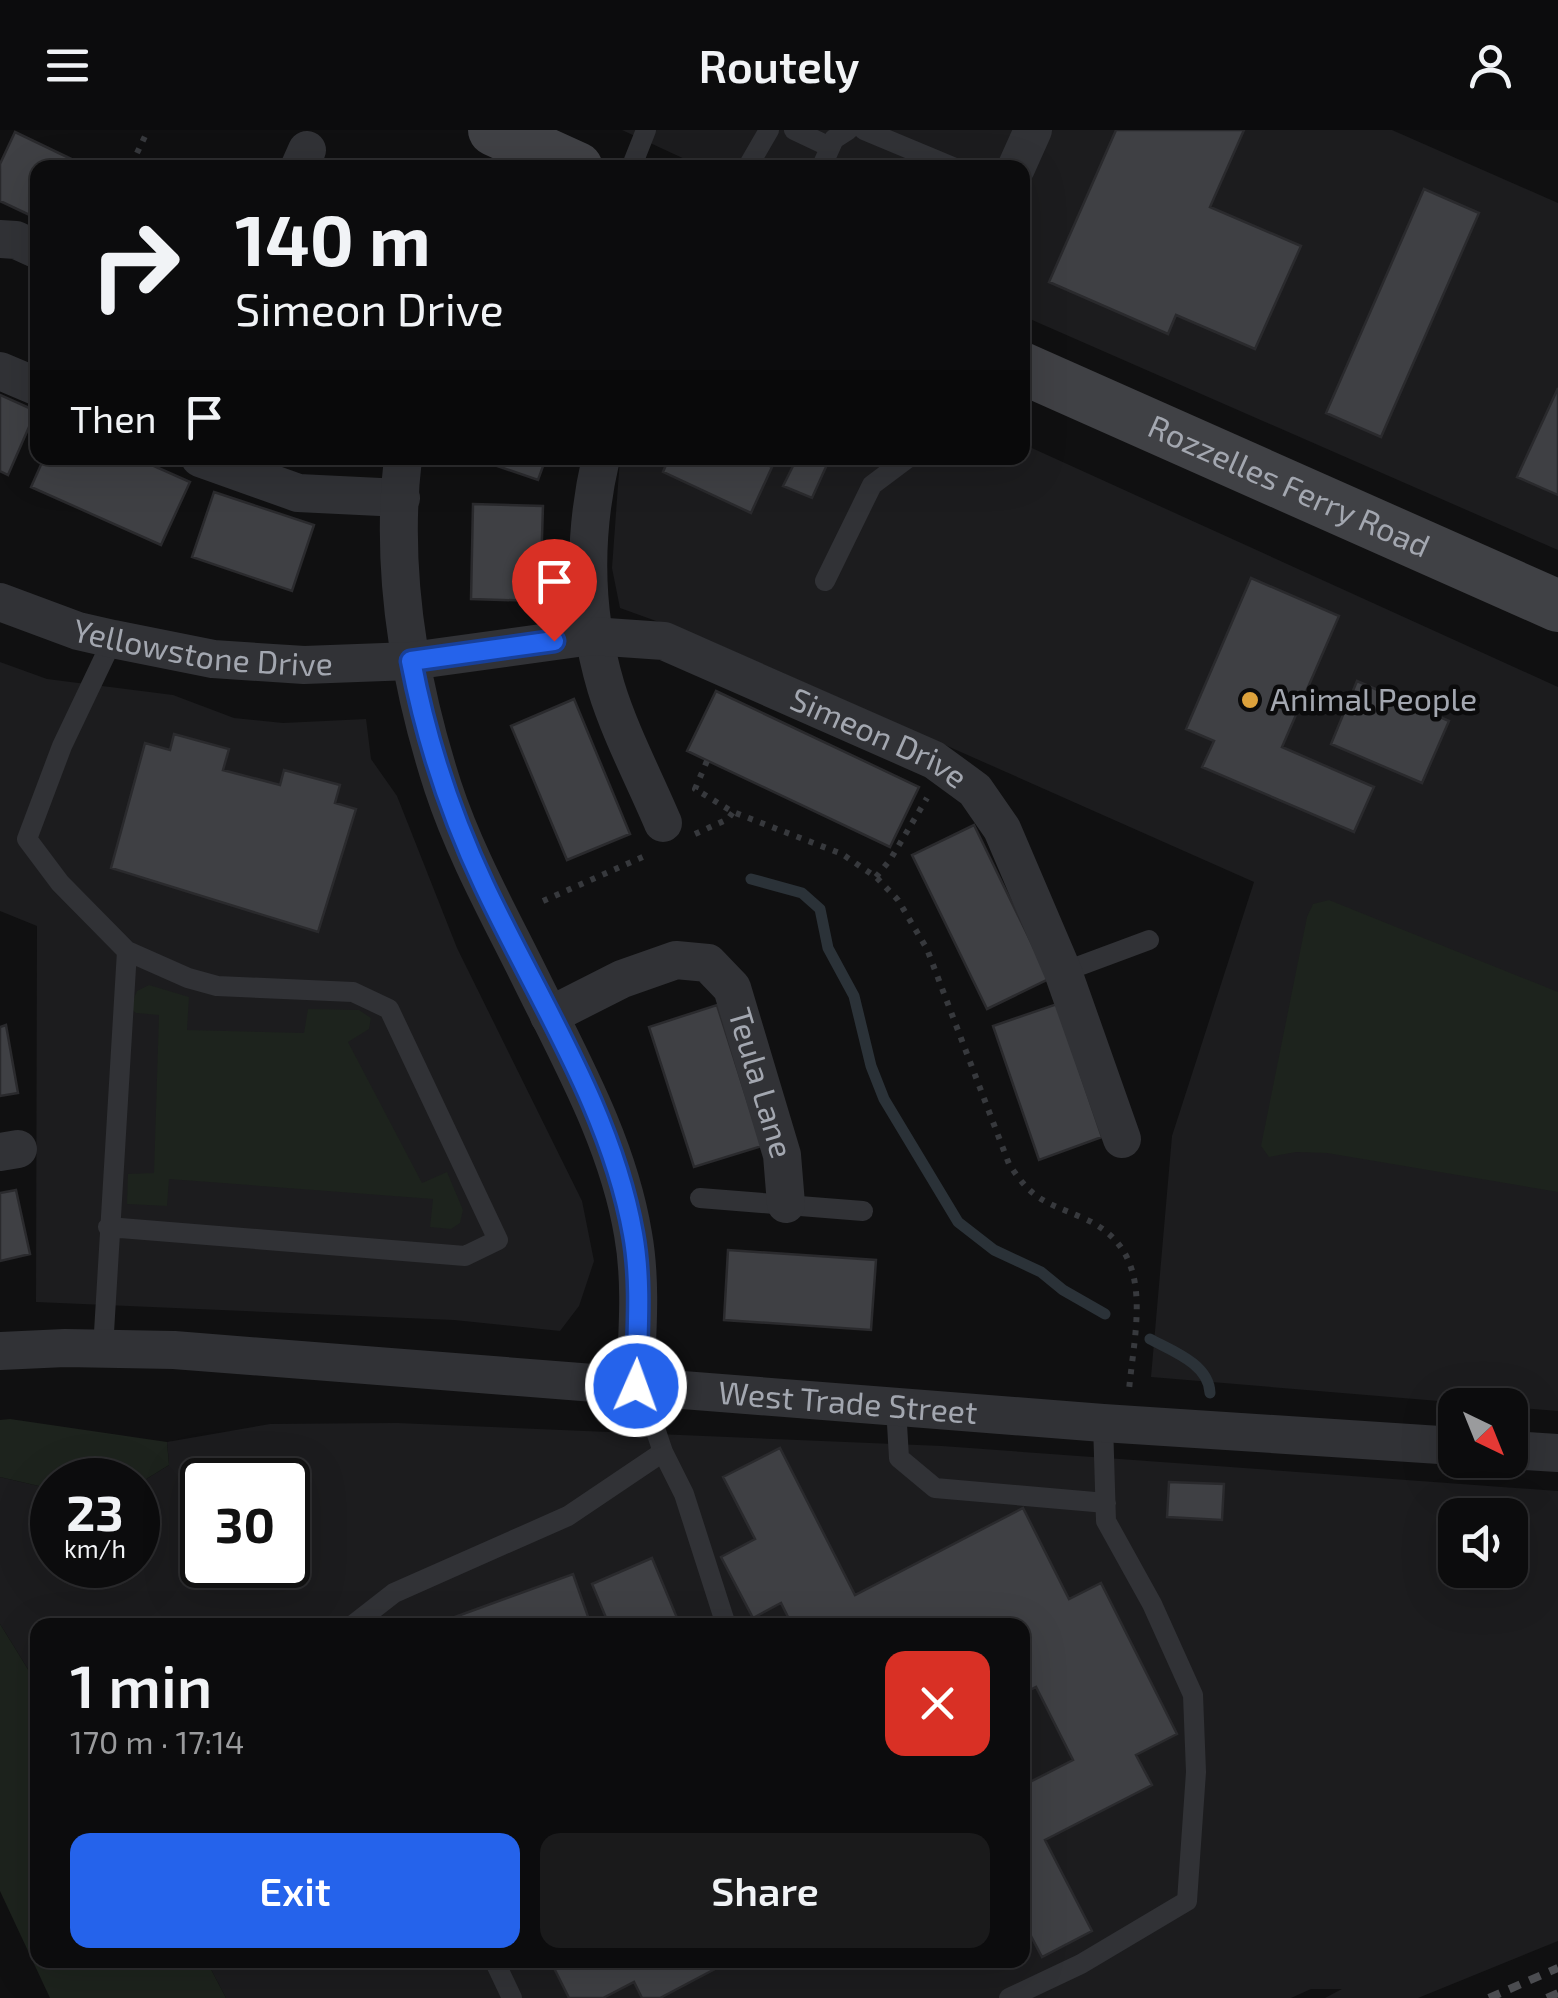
<!DOCTYPE html>
<html lang="en">
<head>
<meta charset="utf-8">
<style>
	:root { --surface:#0c0c0d; --page:#1a1a1b; --text:#f1f3f6; --muted:#9a9b9d; --line:#2c2c2e; --accent:#2563eb }
	body { margin:0; font-family:"Exo 2",sans-serif; background:var(--page); color:var(--text); height:100vh; display:flex; flex-direction:column; font-size:38px; white-space:nowrap }
	* { box-sizing:border-box; margin:0 }
	p { font-size:32px; color:var(--muted) }
	.icon { flex:none; width:55px; height:55px; fill:none; stroke:currentColor; stroke-width:2; stroke-linecap:round; stroke-linejoin:round }
	.map { position:relative; flex:1; overflow:hidden }
	.drawer { position:absolute; left:30px; top:1488px; width:1000px; height:350px; display:flex; flex-direction:column; background:var(--surface); border-radius:20px; box-shadow:0 10px 40px #0002,0 0 0 2px var(--line) }
	.drawer>* { flex:none }
	.guide { position:absolute; left:30px; top:30px; width:1000px; height:305px; border-radius:20px; box-shadow:0 10px 40px #0002,0 0 0 2px var(--line); background:#0c0c0d; color:var(--text); overflow:hidden }
	.needle { width:65px; rotate:137deg }
	.tools { position:absolute; left:1438px; top:1258px; display:grid; gap:20px }
	.tools a { display:grid; place-items:center; width:90px; height:90px; border-radius:20px; background:var(--surface); box-shadow:0 10px 40px #0002,0 0 0 2px var(--line); font-size:50px }
	.speed { position:absolute; left:30px; top:1328px; display:flex; gap:20px; font-size:50px; font-weight:700; text-align:center }
	.speed>* { display:grid; place-content:center; width:130px; height:130px; border-radius:50%; background:var(--surface); box-shadow:0 10px 40px #0002,0 0 0 2px var(--line); line-height:1 }
	.speed small { font-size:25px; font-weight:400 }
	.speed .limit { border:5px solid #111; border-radius:15px; background:#fff; color:#111 }
	.pin { position:absolute; display:grid; place-items:center; width:85px; height:85px; color:#fff; margin:-102px -42px; border-radius:50% 50% 50% 0; rotate:-45deg; box-shadow:0 0 10px #0007 }
	.pin .icon { rotate:45deg }
	.me { position:absolute; width:110px; margin:-55px; rotate:2deg; stroke-linejoin:round; filter:drop-shadow(0 0 8px #0008) }
	.turn { display:flex; align-items:center; gap:35px; height:210px; padding:0 40px; font-size:45px }
	.turn .icon { width:130px; height:130px; stroke-width:2.5 }
	.turn b { display:block; font-size:70px; line-height:85px }
	.then { display:flex; align-items:center; height:95px; padding:0 40px; background:#0003; gap:20px; font-size:38px }
	.round { display:grid; place-items:center; flex:none; width:105px; height:105px; border-radius:20px; background:var(--page) }
	.summary { display:flex; align-items:center; justify-content:space-between; height:170px; padding:0 40px }
	h1 { font-size:60px; font-weight:600; line-height:75px }
	.button { display:flex; gap:20px; margin-top:auto; padding:20px 40px }
	.button a { flex:1; height:115px; border-radius:20px; background:var(--accent); color:#fff; font-size:40px; font-weight:600; line-height:115px; text-align:center }
	.button a+a { background:var(--page); color:var(--text) }
	header { display:flex; justify-content:space-between; align-items:center; height:130px; padding:0 40px; background:var(--surface); font-size:45px; font-weight:600 }
	.map>svg:first-child { display:block }
</style>
</head>
<body>
<header><svg class="icon" aria-label="menu" viewBox="0 0 24 24"><path d="M4 6h16M4 12h16M4 18h16"/></svg>Routely<svg class="icon" aria-label="person" viewBox="0 0 24 24"><circle cx="12" cy="8" r="4"/><path d="M4 21q1-7 8-7t8 7"/></svg></header>
<div class="map">
<svg width="1558" height="1868" viewBox="0 0 1558 1868">
	<rect width="100%" height="100%" fill="#101011"/>
	<path fill="#1c1c1e" fill-rule="evenodd" d="M 622,0 L 1392,0 L 1558,73 L 1558,420 L 1023,186 L 1022,38 L 702,37 Z
		M 1023,314 L 1558,557 L 1558,1281 L 1151,1247 L 1172,1006 L 1254,752 L 706,509 L 620,478 L 612,438 L 620,328 L 1022,328 Z
		M 0,532 L 47,549 L 173,565 L 234,588 L 283,593 L 366,589 L 371,629 L 397,666 L 457,818 L 582,1071 L 594,1131 L 579,1176 L 560,1201 L 454,1190 L 36,1172 L 37,796 L 0,781 Z
		M 397,1293 L 942,1316 L 1558,1361 L 1558,1811 L 1418,1868 L 1325,1868 L 1342,1859 L 1311,1859 L 1291,1868 L 226,1868 L 206,1830 L 1022,1830 L 1022,1495 L 38,1495 L 37,1554 L 0,1494 L 0,1347 L 52,1359 L 52,1435 L 138,1435 L 138,1354 L 169,1335 L 167,1312 L 270,1294 ZM 202,1350 L 288,1350 L 288,1435 L 202,1435 ZM 1455,1385 L 1510,1385 L 1510,1440 L 1455,1440 Z"/>
	<path fill="#1d231d" d="M 1329,770 L 1558,862 L 1558,1062 L 1327,1023 L 1296,1022 L 1269,1027 L 1261,1016 L 1307,787 L 1313,774 Z
		M 149,855 L 189,867 L 187,900 L 304,903 L 308,879 L 359,880 L 371,888 L 369,899 L 348,912 L 422,1053 L 447,1042 L 463,1080 L 460,1093 L 451,1099 L 430,1097 L 433,1069 L 169,1049 L 167,1076 L 127,1074 L 128,1044 L 154,1043 L 159,885 L 136,883 L 130,878 L 137,861 Z
		M 10,1289 L 167,1312 L 169,1335 L 138,1354 L 138,1350 L 52,1350 L 52,1359 L 0,1347 L 0,1290 Z
		M 0,1494 L 37,1554 L 38,1830 L 206,1830 L 226,1868 L 50,1868 L 0,1761 Z"/>
	<g fill="none" stroke-linecap="round" stroke-linejoin="round">
		<path stroke="#2b3238" stroke-width="11" d="M 751,749 L 802,763 L 820,779 L 828,818 L 854,866 L 871,936 L 884,969 L 958,1092 L 994,1120 L 1041,1142 L 1063,1160 L 1105,1184
			M 1150,1209 C 1172,1221 1209,1234 1210,1263"/>
	</g>
	<path fill="#3f4044" stroke="#2a2a2d" stroke-width="2.5" d="M 1116,0 L 1244,0 L 1210,77 L 1301,116 L 1255,219 L 1176,185 L 1168,204 L 1049,152 Z
		M 15,2 L 90,38 L 38,38 L 38,89 L 0,71 L 0,34 Z
		M 1424,59 L 1479,83 L 1381,307 L 1326,283 Z
		M 1558,258 L 1558,365 L 1517,347 Z
		M 0,265 L 36,281 L 8,345 L 0,341 Z
		M 44,328 L 136,328 L 190,352 L 161,415 L 31,357 Z
		M 474,328 L 546,328 L 538,350 Z
		M 669,328 L 752,328 L 772,337 L 751,383 L 663,342 Z
		M 797,328 L 830,328 L 812,368 L 783,356 Z
		M 214,362 L 314,395 L 292,461 L 192,427 Z
		M 473,374 L 543,376 L 540,471 L 471,469 Z
		M 1251,448 L 1339,486 L 1282,617 L 1374,657 L 1354,702 L 1202,637 L 1214,611 L 1186,599 Z
		M 1357,551 L 1449,591 L 1422,653 L 1331,614 Z
		M 716,561 L 919,657 L 890,717 L 687,621 Z
		M 574,569 L 630,704 L 567,730 L 511,596 Z
		M 174,604 L 229,619 L 223,640 L 280,655 L 284,640 L 340,655 L 335,673 L 356,679 L 318,802 L 111,738 L 145,613 L 170,620 Z
		M 974,695 L 1049,849 L 987,879 L 912,725 Z
		M 1057,874 L 1102,1007 L 1039,1030 L 993,896 Z
		M 717,875 L 762,1016 L 694,1037 L 649,897 Z
		M 6,895 L 18,963 L 0,966 L 0,897 Z
		M 16,1060 L 30,1124 L 0,1131 L 0,1063 Z
		M 728,1120 L 876,1130 L 871,1200 L 724,1190 Z
		M 780,1318 L 855,1465 L 1023,1378 L 1069,1469 L 1101,1453 L 1177,1604 L 1136,1625 L 1152,1655 L 1045,1710 L 1092,1801 L 1042,1827 L 1022,1789 L 1022,1656 L 1073,1630 L 1036,1557 L 1022,1564 L 1022,1495 L 792,1495 L 781,1473 L 753,1488 L 721,1427 L 755,1409 L 723,1347 Z
		M 1169,1352 L 1224,1354 L 1222,1390 L 1167,1387 Z
		M 652,1428 L 680,1495 L 609,1495 L 592,1454 Z
		M 573,1444 L 591,1495 L 433,1495 Z
		M 550,1830 L 732,1830 L 660,1868 L 642,1868 L 634,1852 L 603,1868 L 569,1868 Z"/>
	<g fill="none" stroke-linecap="round" stroke-linejoin="round">
		<path stroke="#37393d" stroke-width="6" stroke-dasharray="5 8" stroke-linecap="butt" d="M 137,23 L 148,0
			M 707,631 L 695,659 L 733,682 L 842,724 L 876,747 L 898,770 L 927,819 L 1009,1034 C 1033,1071 1044,1071 1083,1088 C 1157,1120 1135,1195 1129,1260
			M 695,704 L 728,689 L 733,682
			M 876,747 L 890,730 L 927,668
			M 543,771 L 647,725"/>
		<path stroke="#313236" stroke-width="20" d="M 794,0 L 830,17
			M 864,0 L 955,38
			M 631,38 L 646,0
			M 747,38 L 769,0
			M 821,38 L 834,9 L 848,0
			M 825,451 L 872,355 L 908,328
			M 1063,842 L 1149,810
			M 700,1068 L 863,1081
			M 108,1097 L 465,1126 L 498,1110 L 389,879 L 353,862 L 217,856 L 188,848 L 127,821 L 60,753 L 27,709 L 62,616 L 113,509
			M 103,1219 L 127,821
			M 896,1277 L 899,1328 L 935,1358 L 1106,1373
			M 663,1322 L 684,1364 L 726,1495
			M 353,1495 L 394,1463 L 568,1386 L 663,1322 L 641,1257
			M 494,1830 L 512,1868
			M 1009,1868 L 1081,1834 L 1187,1771 L 1196,1642 L 1193,1565 L 1152,1474 L 1106,1391 L 1103,1293"/>
		<g stroke="#313236" stroke-width="38">
			<path d="M 299,38 L 307,20"/>
			<path d="M 1016,38 L 1033,0"/>
			<path d="M 0,109 L 16,110 L 38,120"/>
			<path d="M 0,241 L 38,257"/>
			<path d="M 200,328 L 298,363 L 401,368"/>
			<path d="M 403,328 C 390,438 409,552 443,657 C 465,724 501,788 532,851 C 572,932 618,1014 633,1104 C 642,1154 637,1206 635,1256"/>
			<path d="M 601,328 C 583,405 583,480 606,557 C 620,603 644,648 663,693"/>
			<path id="s1" d="M 0,472 L 78,501 L 113,509 L 213,529 L 304,535 L 411,531 L 592,506 L 664,511 L 934,630 L 975,660 L 1002,699 L 1063,842 L 1122,1009"/>
			<path id="s2" d="M 549,886 L 622,849 L 676,830 L 708,833 L 732,858 L 782,1025 L 786,1074"/>
			<path d="M 0,1022 L 18,1019"/>
			<path id="s3" d="M 0,1221 L 65,1218 L 174,1220 L 1103,1293 L 1455,1316"/>
			<path d="M 1510,1320 L 1558,1323"/>
		</g>
		<g stroke="#404145" stroke-width="52">
			<path d="M 494,0 L 577,38"/>
			<path id="s4" d="M 1022,238 L 1558,476"/>
		</g>
		<path stroke="#4b4c50" stroke-width="8" stroke-dasharray="12 10" stroke-linecap="butt" d="M 1489,1868 L 1558,1838
			M 1547,1868 L 1558,1863"/>
	</g>
	<g fill="none" stroke-linecap="round" stroke-linejoin="round">
		<g stroke="#184099" stroke-width="25">
			<path id="route" d="M 554,511 L 411,531 C 426,609 450,683 484,755 C 537,868 611,979 633,1104 C 642,1154 637,1206 636,1256"/>
		</g>
		<use href="#route" stroke="#2563eb" stroke-width="18"/>
	</g>
	<circle fill="#dda23c" stroke="#0b0b0c" stroke-width="4" cx="1250" cy="570" r="10"/>
	<g text-anchor="middle" stroke-width="9" stroke-linejoin="round" paint-order="stroke">
		<g font-size="32" fill="#a3a7b0" stroke="#0b0b0c">
			<text dy="11" stroke="none"><textPath href="#s4" startOffset="292">Rozzelles Ferry Road</textPath></text>
			<text dy="11" stroke="none"><textPath href="#s1" startOffset="210">Yellowstone Drive</textPath></text>
			<text dy="11" stroke="none"><textPath href="#s1" startOffset="910">Simeon Drive</textPath></text>
			<text dy="11" stroke="none"><textPath href="#s2" startOffset="305">Teula Lane</textPath></text>
			<text dy="11" stroke="none"><textPath href="#s3" startOffset="850">West Trade Street</textPath></text>
		</g>
		<g font-size="32" fill="#a3a7b0" stroke="#0b0b0c" text-anchor="start">
			<text x="1270" y="581">Animal People</text>
		</g>
	</g>
</svg>
<div class="tools">
<a><svg class="needle" viewBox="-14 -14 28 28"><path d="M0-13l5 13h-10z" fill="#e53935"/><path d="M0 13l5-13h-10z" fill="#9a9b9d"/></svg></a>
<a><svg class="icon" aria-label="sound" viewBox="0 0 24 24"><path d="M4 9h4l5-4v14l-5-4H4zM17 9q2 3 0 6"/></svg></a>
</div>
<div class="speed"><div>23<small>km/h</small></div><div class="limit">30</div></div>
<div class="pin" style="left:554px;top:511px;background:#d93025"><svg class="icon" aria-label="arrive" viewBox="0 0 24 24"><path d="M6 21V4h12l-3 4 3 4H6"/></svg></div>
<svg class="me" style="left:636px;top:1256px" viewBox="-20 -20 40 40"><circle r="17" fill="#2563eb" stroke="#fff" stroke-width="3"/><path d="M0-11L8 9 0 5-8 9z" fill="#fff"/></svg>
<div class="guide">
<div class="turn"><svg class="icon" aria-label="right" viewBox="0 0 24 24"><path d="M7 20v-9h11M14 6l5 5-5 5"/></svg><div><b>140 m</b>Simeon Drive</div></div>
<div class="then">Then<svg class="icon" aria-label="arrive" viewBox="0 0 24 24"><path d="M6 21V4h12l-3 4 3 4H6"/></svg></div>
</div>
<section class="drawer">
<div class="summary"><div><h1>1 min</h1><p>170 m · 17:14</p></div><a class="round" style="background:#d93025;color:#fff"><svg class="icon" aria-label="close" viewBox="0 0 24 24"><path d="M6 6l12 12M18 6L6 18"/></svg></a></div>
<div class="button"><a>Exit</a><a>Share</a></div>
</section>
</div>
</body>
</html>
